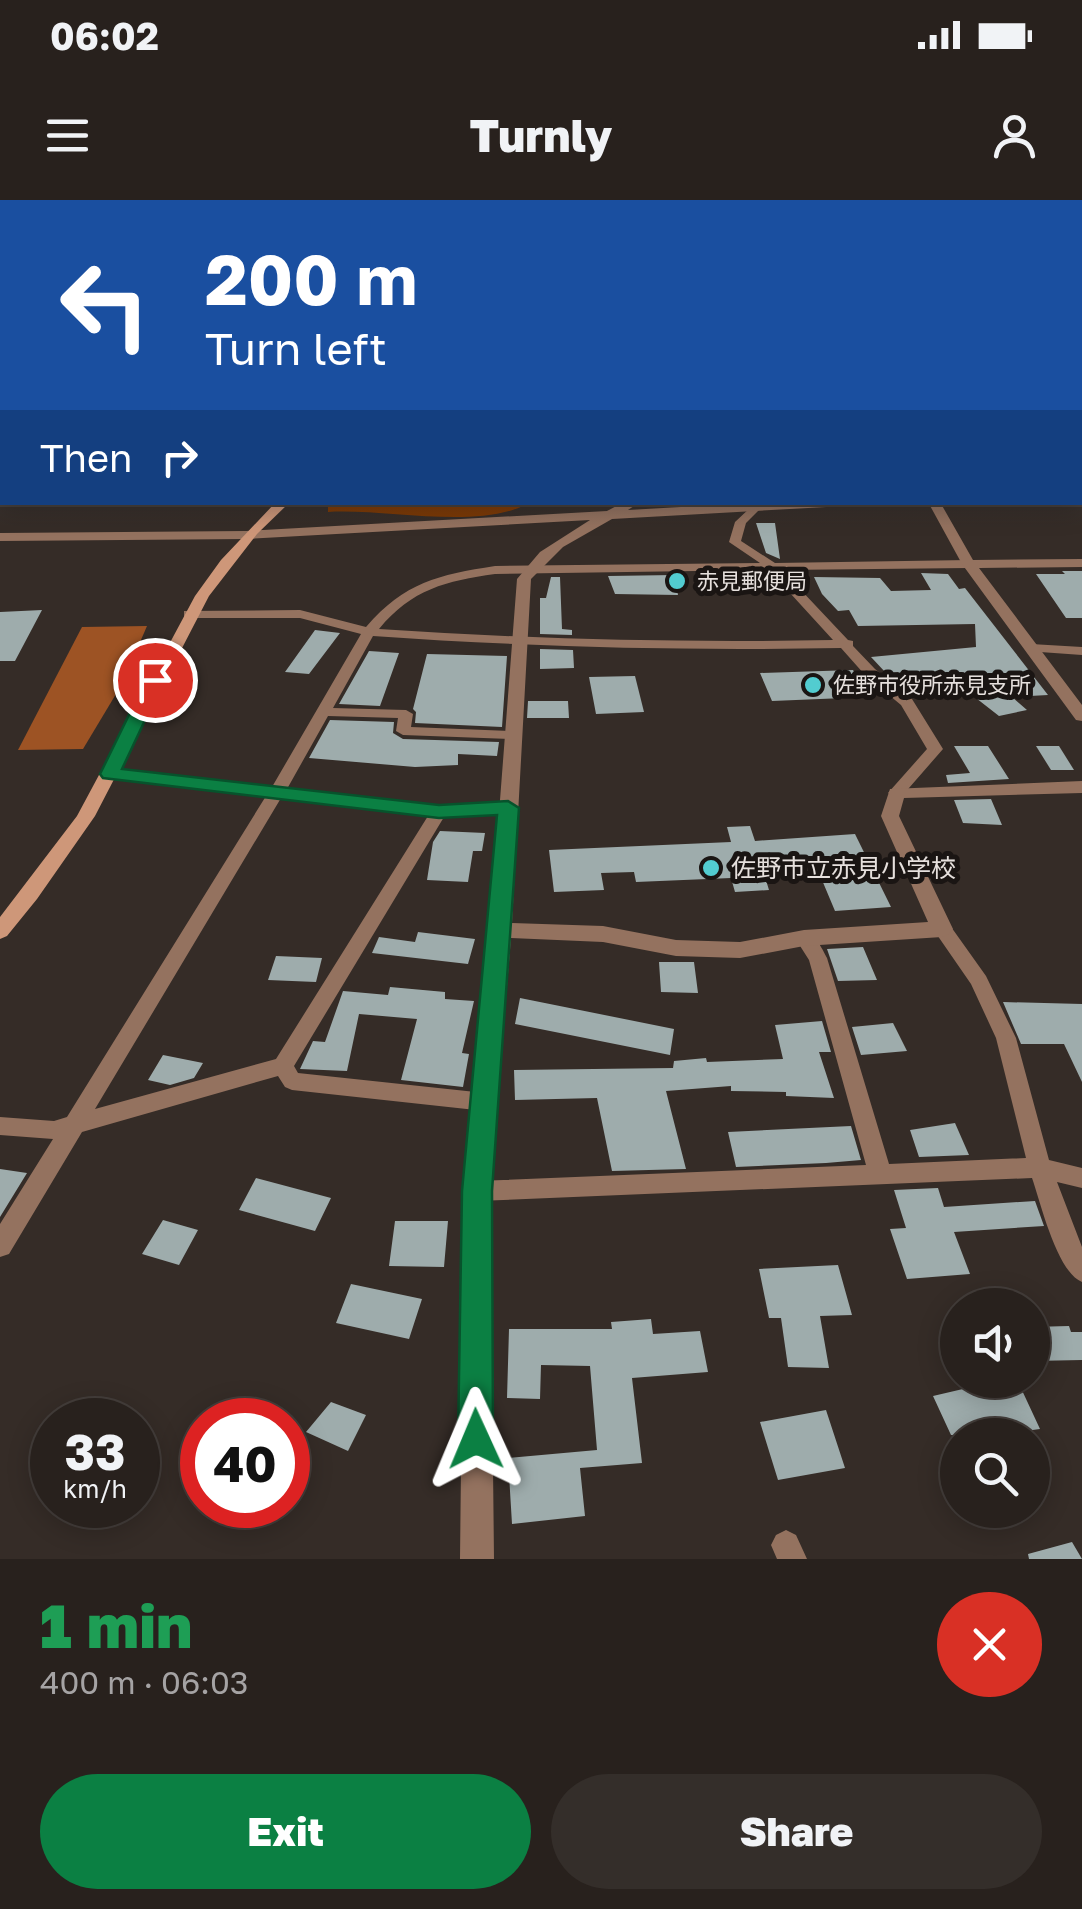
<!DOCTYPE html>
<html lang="en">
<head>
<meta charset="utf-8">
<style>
	:root { --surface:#28211d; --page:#342e2a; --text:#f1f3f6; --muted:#a5a3a4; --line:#443e3b; --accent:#0b8043 }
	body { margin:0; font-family:"Golos Text","Noto Sans JP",sans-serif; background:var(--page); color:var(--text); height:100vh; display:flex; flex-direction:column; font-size:38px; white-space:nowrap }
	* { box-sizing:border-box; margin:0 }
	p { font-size:32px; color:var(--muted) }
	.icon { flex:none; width:55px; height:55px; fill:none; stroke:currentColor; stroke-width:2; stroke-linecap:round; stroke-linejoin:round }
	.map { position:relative; height:1359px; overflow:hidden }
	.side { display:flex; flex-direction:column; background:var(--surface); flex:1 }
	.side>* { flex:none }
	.banner { position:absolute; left:0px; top:0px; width:1082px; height:305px; box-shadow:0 5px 25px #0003,0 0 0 2px var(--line); background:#1a4fa0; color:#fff; overflow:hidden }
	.fabs { position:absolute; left:940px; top:1088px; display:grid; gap:20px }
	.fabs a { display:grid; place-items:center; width:110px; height:110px; border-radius:50%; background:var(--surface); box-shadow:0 5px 25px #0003,0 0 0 2px var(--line); font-size:50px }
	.speed { position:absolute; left:30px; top:1198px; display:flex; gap:20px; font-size:50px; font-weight:700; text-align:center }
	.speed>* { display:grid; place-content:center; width:130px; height:130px; border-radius:50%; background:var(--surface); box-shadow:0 5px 25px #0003,0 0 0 2px var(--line); line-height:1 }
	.speed small { font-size:25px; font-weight:400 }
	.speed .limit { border:15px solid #d22; background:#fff; color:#111 }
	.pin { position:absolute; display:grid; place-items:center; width:85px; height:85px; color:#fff; margin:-42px; border:5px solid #fff; border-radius:50%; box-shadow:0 2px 10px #0007 }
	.me { position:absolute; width:110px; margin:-55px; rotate:359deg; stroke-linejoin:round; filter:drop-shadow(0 0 8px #0008) }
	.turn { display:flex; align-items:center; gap:35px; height:210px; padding:0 40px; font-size:45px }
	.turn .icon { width:130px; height:130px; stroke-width:2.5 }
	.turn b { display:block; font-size:70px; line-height:85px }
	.then { display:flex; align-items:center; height:95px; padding:0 40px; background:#0003; gap:20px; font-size:38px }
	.round { display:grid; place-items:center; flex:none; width:105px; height:105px; border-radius:52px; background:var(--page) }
	.summary { display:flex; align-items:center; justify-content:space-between; height:170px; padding:0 40px }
	h1 { font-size:60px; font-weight:800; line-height:75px; color:#1e9e55 }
	.button { display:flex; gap:20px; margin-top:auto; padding:20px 40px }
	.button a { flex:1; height:115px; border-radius:60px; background:var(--accent); color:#fff; font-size:40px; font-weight:800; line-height:115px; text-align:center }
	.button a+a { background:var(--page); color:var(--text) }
	.status { display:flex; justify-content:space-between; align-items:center; height:70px; padding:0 50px; background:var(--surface); direction:ltr }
	.status svg { height:28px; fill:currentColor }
	header { display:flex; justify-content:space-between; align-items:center; height:130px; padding:0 40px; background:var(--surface); font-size:45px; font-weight:800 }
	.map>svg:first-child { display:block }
</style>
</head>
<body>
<div class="status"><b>06:02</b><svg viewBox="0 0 49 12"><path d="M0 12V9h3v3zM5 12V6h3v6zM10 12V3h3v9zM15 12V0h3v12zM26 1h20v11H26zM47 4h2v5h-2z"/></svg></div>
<header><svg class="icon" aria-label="menu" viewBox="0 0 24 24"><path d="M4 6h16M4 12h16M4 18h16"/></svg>Turnly<svg class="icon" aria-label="person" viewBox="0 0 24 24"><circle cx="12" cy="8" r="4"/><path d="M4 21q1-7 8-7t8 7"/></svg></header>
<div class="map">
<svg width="1082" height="1359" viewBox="0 0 1082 1359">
	<rect width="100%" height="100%" fill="#352c27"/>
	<path fill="#7d3802" d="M 328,303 L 328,302 L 529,303 C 480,331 383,308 328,312 Z"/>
	<path fill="#9d5324" d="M 147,426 L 122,484 L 83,549 L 18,550 L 82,427 Z"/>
	<path fill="#9eacac" d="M 756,323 L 775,323 L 780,359 L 766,353 Z
		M 1062,371 L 1082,371 L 1082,418 L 1066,418 L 1036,374 L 1065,374 Z
		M 921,373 L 948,374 L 959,389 L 965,388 L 1048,495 L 1012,497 L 1027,510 L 999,516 L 949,477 L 909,482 L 898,472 L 886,473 L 871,457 L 976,447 L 975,424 L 858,426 L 849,410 L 838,411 L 822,394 L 814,377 L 880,378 L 891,391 L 931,390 Z
		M 674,375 L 678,395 L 615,394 L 608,376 Z
		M 551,377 L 560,377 L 562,429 L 572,430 L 572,435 L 540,434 L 540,398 L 546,398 Z
		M 42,410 L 15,461 L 0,461 L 0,412 Z
		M 315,430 L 340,433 L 309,474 L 285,472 Z
		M 540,449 L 573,450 L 574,468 L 540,469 Z
		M 369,451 L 399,453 L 380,506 L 339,504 Z
		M 427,454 L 507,456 L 502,527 L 415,523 L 416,512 L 413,509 Z
		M 853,470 L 868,497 L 772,501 L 760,473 Z
		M 635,476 L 644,512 L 596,514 L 589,477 Z
		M 528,501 L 568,501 L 569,518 L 527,518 Z
		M 330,520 L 394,522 L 393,533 L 403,539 L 499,542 L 497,556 L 458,554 L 458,565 L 415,567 L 309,558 Z
		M 954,546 L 988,546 L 1009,579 L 948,583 L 946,575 L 970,573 Z
		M 1036,546 L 1059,546 L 1074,570 L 1051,570 Z
		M 991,599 L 1002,625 L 963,623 L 954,600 Z
		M 750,626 L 755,641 L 855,634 L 891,707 L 835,711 L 814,661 L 780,663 L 785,676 L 765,677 L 769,690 L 735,692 L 731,678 L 636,682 L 634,672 L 601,673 L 604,690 L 554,692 L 549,650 L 731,642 L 727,627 Z
		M 440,631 L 485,633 L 482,651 L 473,651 L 468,682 L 427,680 L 433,642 Z
		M 418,732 L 475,739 L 468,764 L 372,753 L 379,737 L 415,742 Z
		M 863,747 L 877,780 L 838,781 L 827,749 Z
		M 276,756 L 322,758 L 316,782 L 268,780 Z
		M 659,762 L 694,762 L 698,793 L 661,792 Z
		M 390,787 L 445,792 L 445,799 L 474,801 L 462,853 L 469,854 L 463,887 L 401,880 L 417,819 L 359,814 L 347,871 L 300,869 L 313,841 L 325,842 L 343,791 L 388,795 Z
		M 520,798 L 674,829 L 670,855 L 515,824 Z
		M 1003,802 L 1082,804 L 1082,882 L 1064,844 L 1021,844 Z
		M 822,821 L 831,852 L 819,852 L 834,898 L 786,896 L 786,892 L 731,891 L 731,886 L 666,891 L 686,969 L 612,971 L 597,898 L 515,900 L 514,870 L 673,868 L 674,861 L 706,858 L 707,862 L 783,859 L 775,825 Z
		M 893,823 L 907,851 L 861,855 L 852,827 Z
		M 163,855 L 203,863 L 194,878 L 170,885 L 148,880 Z
		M 955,923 L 969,955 L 919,957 L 910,930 Z
		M 851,926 L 861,960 L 826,963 L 736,967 L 728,932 Z
		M 0,969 L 27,973 L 0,1017 Z
		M 256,978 L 331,998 L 315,1031 L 239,1010 Z
		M 938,988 L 944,1007 L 1035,1001 L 1044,1026 L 954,1032 L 970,1074 L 907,1079 L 890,1029 L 906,1028 L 894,990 Z
		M 163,1020 L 198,1030 L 179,1065 L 142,1054 Z
		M 395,1021 L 448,1021 L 444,1067 L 389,1066 Z
		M 838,1065 L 852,1115 L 820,1116 L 829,1168 L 788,1167 L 781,1118 L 769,1118 L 759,1069 Z
		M 351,1084 L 422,1099 L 409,1139 L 336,1123 Z
		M 651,1119 L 653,1134 L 700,1131 L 708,1172 L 632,1178 L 642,1263 L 580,1268 L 585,1316 L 512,1324 L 508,1258 L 597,1250 L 590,1166 L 541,1165 L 540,1199 L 507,1198 L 509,1129 L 612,1129 L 611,1122 Z
		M 1069,1126 L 1071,1132 L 1082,1132 L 1082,1160 L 1032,1161 L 1032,1127 Z
		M 980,1185 L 983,1191 L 1020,1186 L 1040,1229 L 996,1235 L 951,1235 L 933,1196 Z
		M 331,1202 L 366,1215 L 348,1251 L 306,1232 Z
		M 826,1210 L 845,1268 L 778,1280 L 760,1222 Z
		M 1072,1342 L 1082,1359 L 1029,1359 L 1028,1354 Z"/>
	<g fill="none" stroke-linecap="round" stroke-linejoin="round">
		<path fill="#94725f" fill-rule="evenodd" d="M 1080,205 L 1082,206 L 1082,213 L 1080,212 Z
			M 751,302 L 761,302 L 761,308 L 746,323 L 741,341 L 775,363 L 969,360 L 975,364 L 969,368 L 782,370 L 848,440 L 853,441 L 853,446 L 875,469 L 912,499 L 943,549 L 902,596 L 896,598 L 888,593 L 927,549 L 901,505 L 865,475 L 841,448 C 684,451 529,447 373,436 L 333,508 L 406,510 L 413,514 L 411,527 L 512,531 L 519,535 L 512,539 L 403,535 L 396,531 L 398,518 L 328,516 L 287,589 L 439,607 L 508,603 L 516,608 L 508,613 L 444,617 L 294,866 L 298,873 L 485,893 L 493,896 L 496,902 L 493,908 L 485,911 L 292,890 L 285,887 L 278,876 L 82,932 L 9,1054 L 0,1057 L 0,1024 L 53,939 L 0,935 L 0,917 L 54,921 L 67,917 L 266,596 L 110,578 L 102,573 L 110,568 L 272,587 L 361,434 L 300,418 L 188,418 L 184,417 L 184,411 L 300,410 L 366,427 C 405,382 438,375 495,366 L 760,363 L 729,342 L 735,322 L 751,307 ZM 769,370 L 833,440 C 681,443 530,439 379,429 C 412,389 446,381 495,374 ZM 281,598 L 428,616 L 276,859 L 95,909 Z
			M 1031,444 L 1082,447 L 1082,455 L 1026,451 L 1026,445 Z
			M 942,722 L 949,724 L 986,776 L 1016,838 L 1049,960 L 1082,968 L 1082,988 L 1057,982 L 1082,1047 L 1082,1082 C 1057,1072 1041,1004 1032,978 L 477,1001 L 469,998 L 465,991 L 469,984 L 477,981 L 866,965 L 809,760 L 795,738 L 797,733 C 813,729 821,746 827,758 L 889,964 L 1026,958 L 996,838 L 971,784 L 933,729 L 935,724 Z
			M 786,1330 L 796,1335 L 807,1359 L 777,1359 L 771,1345 L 776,1335 Z"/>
		<path fill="#94725f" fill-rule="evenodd" d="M 1080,285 L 1082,285 L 1082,293 L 1080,293 Z
			M 624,302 L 640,302 L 628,310 L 768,302 L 850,302 L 844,306 L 612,319 L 563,347 L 531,379 L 512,723 L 603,726 L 676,740 L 740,742 L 804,730 L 928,722 L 881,616 L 890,589 L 1082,581 L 1082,593 L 904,598 L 899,616 L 953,729 L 949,734 L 942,737 L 804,746 L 740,758 L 676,756 L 603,742 L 511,738 L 490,991 L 494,1359 L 460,1359 L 464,991 L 490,730 L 517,379 L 540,352 L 590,320 L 246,339 L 0,341 L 0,333 L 246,331 L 607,311 Z
			M 928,302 L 940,302 L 973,360 L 1082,359 L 1082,367 L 979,368 L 1082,505 L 1082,521 L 1076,520 L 962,364 Z"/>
		<path fill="#ce9779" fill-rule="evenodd" d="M 276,302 L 290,302 L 257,334 L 209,396 L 95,616 L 37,699 L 7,736 L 0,739 L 0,717 L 77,616 L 195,396 L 221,360 Z"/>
	</g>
	<linearGradient id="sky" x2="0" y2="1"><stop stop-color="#1d1815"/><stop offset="0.42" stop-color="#4b4b52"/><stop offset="1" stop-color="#4b4b52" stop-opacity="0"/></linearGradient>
	<rect width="1082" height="326" fill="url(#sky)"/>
	<path fill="#0b8043" stroke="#07532c" stroke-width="2.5" d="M 155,475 L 164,480 L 122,569 L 439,605 L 508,601 L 519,608 L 492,991 L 493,1239 L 488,1252 L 476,1257 L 463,1252 L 458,1239 L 462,991 L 497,615 L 439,618 L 103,578 L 100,574 L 146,480 Z"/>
	<g fill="#52ccd0" stroke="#1a1513" stroke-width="4">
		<circle cx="677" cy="381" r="10"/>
		<circle cx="813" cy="485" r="10"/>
		<circle cx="711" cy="668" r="10"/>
	</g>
	<g text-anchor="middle" stroke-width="10" stroke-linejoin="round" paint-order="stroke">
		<g font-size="22" fill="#e6e0dd" stroke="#1a1513" text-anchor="start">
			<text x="697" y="389">赤見郵便局</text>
			<text x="833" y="493">佐野市役所赤見支所</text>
		</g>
		<g font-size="25" fill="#e6e0dd" stroke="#1a1513" text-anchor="start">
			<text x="731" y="677">佐野市立赤見小学校</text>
		</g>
	</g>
</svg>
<div class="fabs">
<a><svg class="icon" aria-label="sound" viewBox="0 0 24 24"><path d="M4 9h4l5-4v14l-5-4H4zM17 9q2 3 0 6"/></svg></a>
<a><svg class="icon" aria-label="search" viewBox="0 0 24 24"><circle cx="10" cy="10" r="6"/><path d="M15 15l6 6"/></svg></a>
</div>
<div class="speed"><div>33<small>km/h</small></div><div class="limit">40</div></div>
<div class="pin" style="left:155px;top:480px;background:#d93025"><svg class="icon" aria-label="arrive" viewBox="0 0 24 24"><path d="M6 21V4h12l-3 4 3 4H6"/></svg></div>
<svg class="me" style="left:476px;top:1239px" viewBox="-20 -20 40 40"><path d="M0-17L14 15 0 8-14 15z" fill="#0b8043" stroke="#fff" stroke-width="4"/></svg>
<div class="banner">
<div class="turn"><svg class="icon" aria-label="left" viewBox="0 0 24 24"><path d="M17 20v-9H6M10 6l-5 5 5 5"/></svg><div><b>200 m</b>Turn left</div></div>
<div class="then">Then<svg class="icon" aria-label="right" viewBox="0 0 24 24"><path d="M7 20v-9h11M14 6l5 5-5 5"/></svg></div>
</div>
</div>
<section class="side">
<div class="summary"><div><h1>1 min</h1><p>400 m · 06:03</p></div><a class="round" style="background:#d93025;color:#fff"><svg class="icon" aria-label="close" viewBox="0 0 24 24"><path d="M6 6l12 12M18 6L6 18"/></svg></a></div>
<div class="button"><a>Exit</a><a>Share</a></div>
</section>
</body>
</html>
